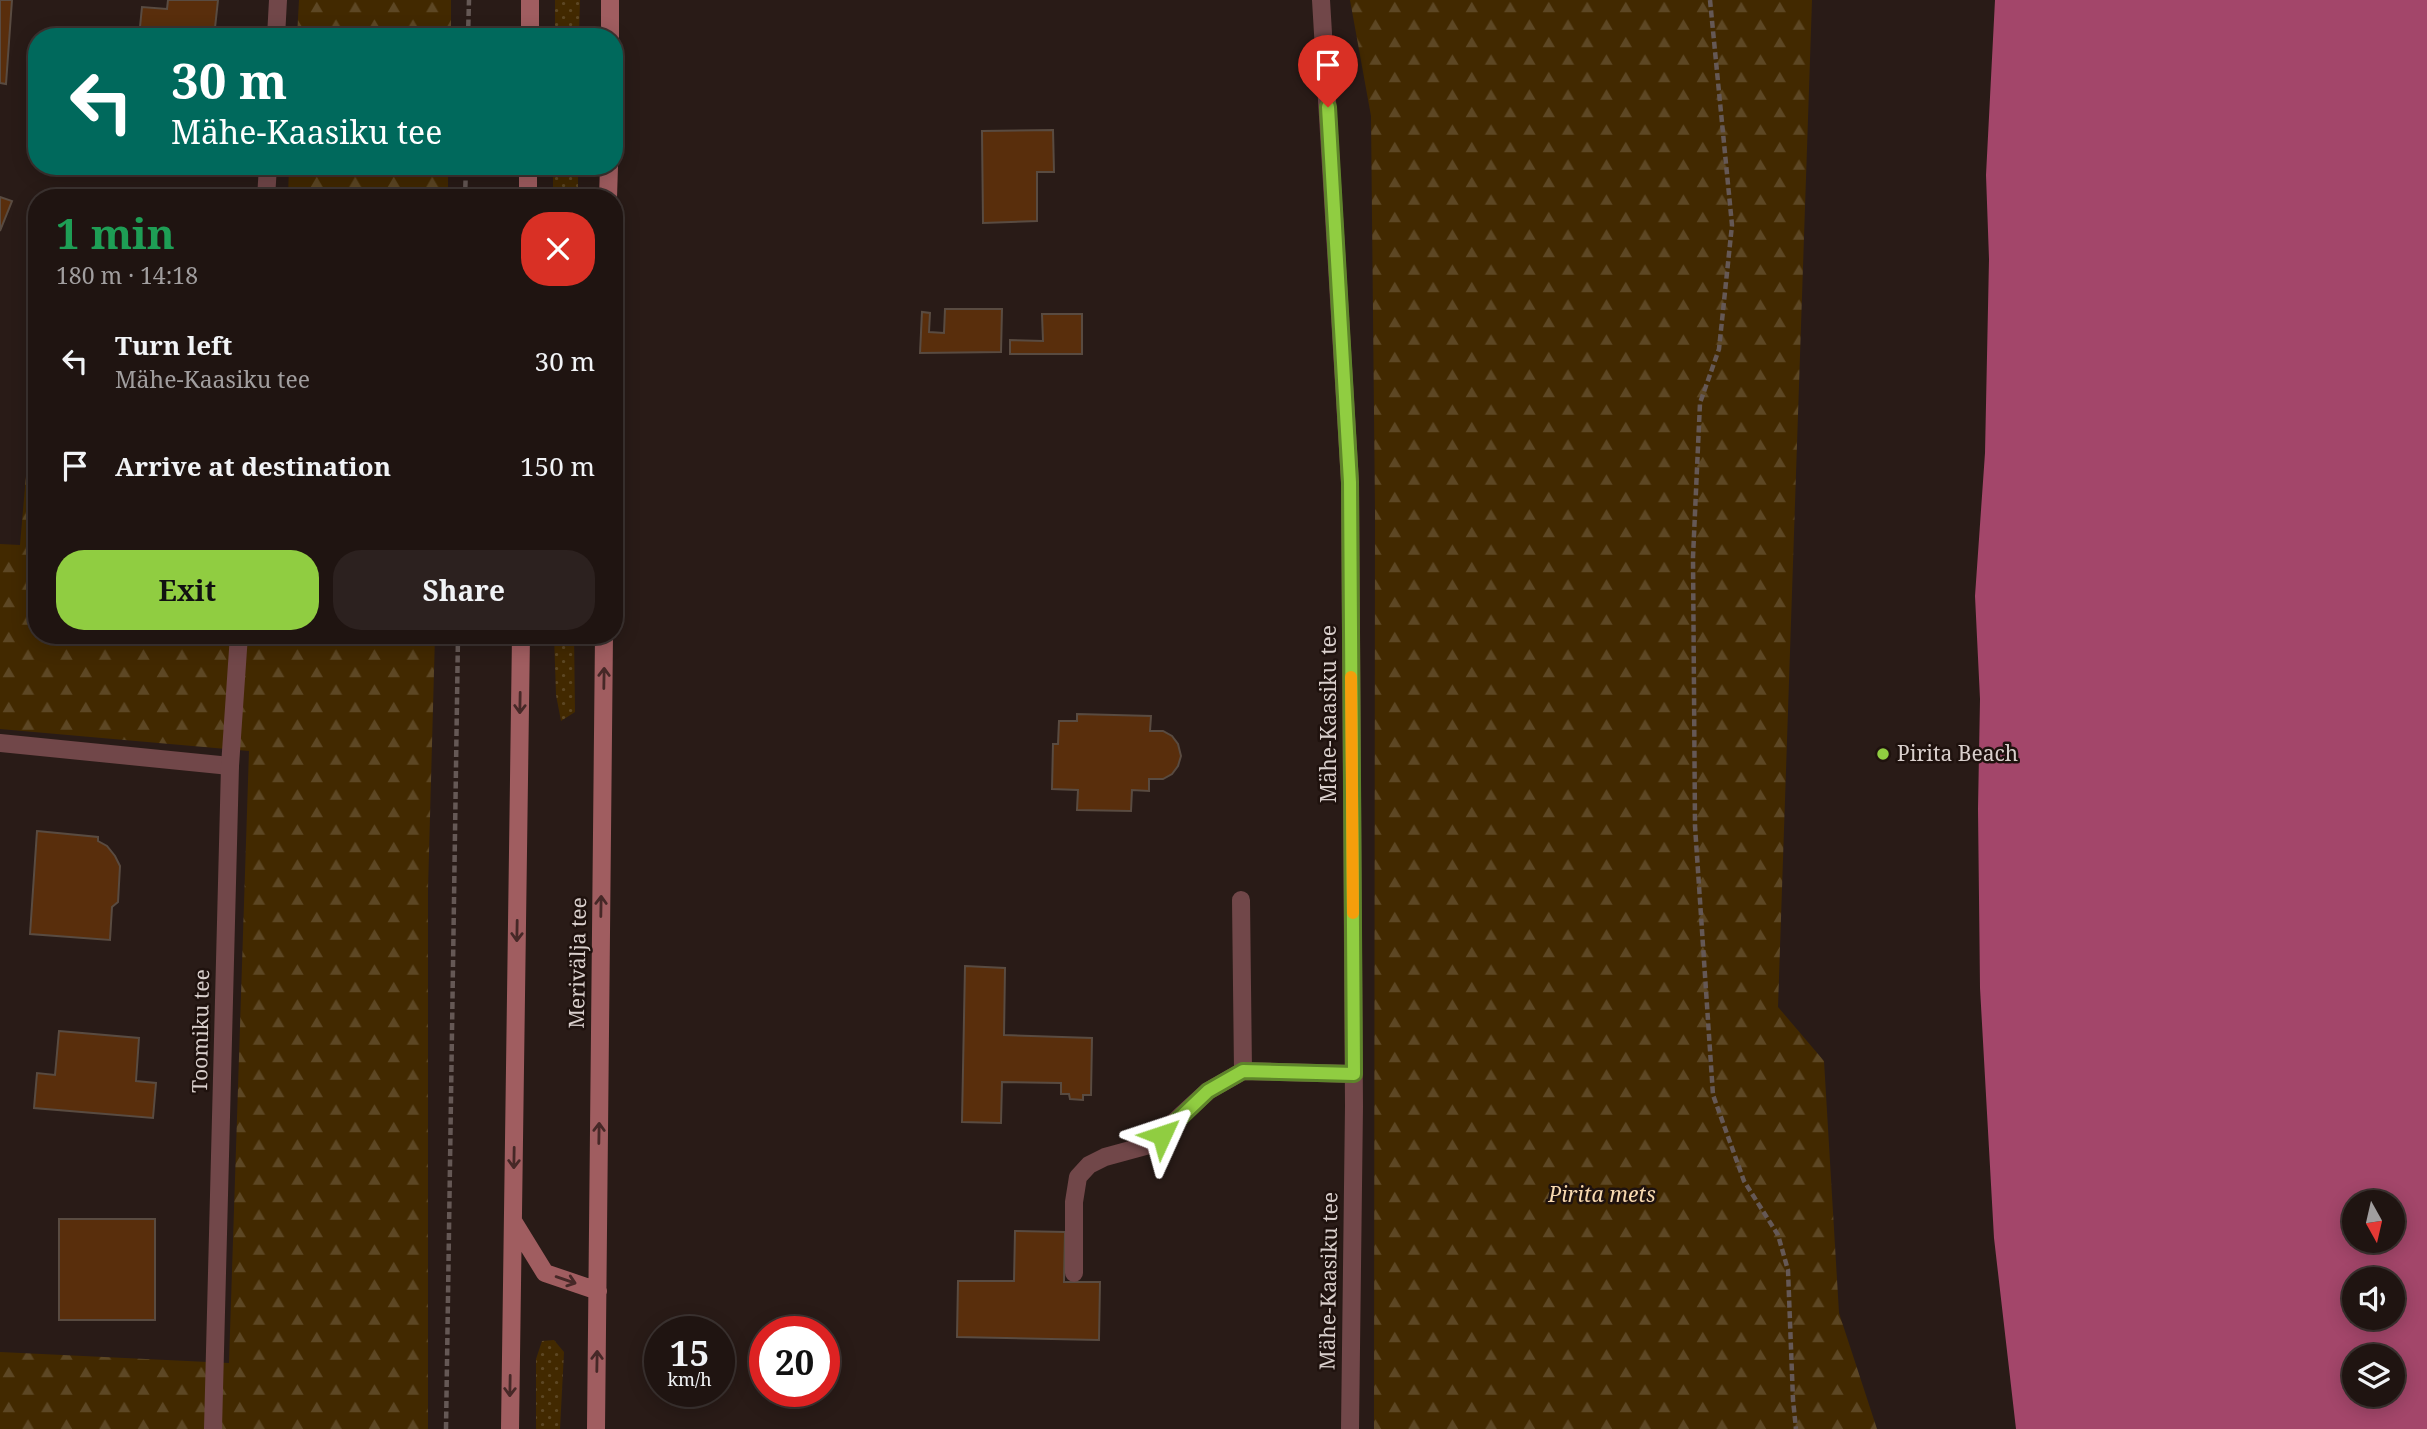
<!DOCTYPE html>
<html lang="en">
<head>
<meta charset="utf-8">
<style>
	:root { --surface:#1f1411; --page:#2c211f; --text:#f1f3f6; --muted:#a19e9f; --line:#3c3331; --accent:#90cd41 }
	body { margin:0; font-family:"Noto Serif",serif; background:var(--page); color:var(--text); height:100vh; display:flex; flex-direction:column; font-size:26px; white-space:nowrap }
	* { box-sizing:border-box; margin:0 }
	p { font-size:23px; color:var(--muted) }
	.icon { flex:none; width:38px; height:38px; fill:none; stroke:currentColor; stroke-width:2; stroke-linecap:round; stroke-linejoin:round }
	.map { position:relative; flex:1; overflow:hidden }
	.sheet { position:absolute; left:28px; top:189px; width:595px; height:455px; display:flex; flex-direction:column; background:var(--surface); border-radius:28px; box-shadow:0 4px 18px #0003,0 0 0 2px var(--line) }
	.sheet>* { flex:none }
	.banner { position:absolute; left:28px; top:28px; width:595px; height:147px; border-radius:28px; box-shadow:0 4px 18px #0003,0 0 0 2px var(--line); background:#00695c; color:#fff; overflow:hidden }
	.needle { width:46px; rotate:172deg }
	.controls { position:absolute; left:2342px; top:1190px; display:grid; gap:14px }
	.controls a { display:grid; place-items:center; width:63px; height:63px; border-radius:50%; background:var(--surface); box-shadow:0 4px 18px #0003,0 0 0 2px var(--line); font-size:35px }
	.speed { position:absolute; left:644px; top:1316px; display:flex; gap:14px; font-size:35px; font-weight:700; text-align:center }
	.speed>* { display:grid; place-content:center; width:91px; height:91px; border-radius:50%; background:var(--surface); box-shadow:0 4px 18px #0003,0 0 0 2px var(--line); line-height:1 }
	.speed small { font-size:18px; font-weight:400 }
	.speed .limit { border:10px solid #d22; background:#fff; color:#111 }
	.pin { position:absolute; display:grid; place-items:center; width:60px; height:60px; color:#fff; margin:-72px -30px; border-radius:50% 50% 50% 0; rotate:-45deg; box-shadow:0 0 7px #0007 }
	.pin .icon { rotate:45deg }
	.me { position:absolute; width:77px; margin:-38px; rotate:48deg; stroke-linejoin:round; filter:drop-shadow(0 0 5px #0008) }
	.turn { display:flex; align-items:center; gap:24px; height:147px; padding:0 28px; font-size:32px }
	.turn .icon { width:91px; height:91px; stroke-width:2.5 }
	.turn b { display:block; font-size:49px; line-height:60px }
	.round { display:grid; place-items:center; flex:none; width:74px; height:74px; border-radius:28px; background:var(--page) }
	.overview { display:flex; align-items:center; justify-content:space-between; height:119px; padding:0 28px }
	h1 { font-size:42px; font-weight:700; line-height:52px; color:#1e9e55 }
	.cta { display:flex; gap:14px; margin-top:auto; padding:14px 28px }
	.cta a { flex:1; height:80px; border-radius:28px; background:var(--accent); color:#111; font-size:28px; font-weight:700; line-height:80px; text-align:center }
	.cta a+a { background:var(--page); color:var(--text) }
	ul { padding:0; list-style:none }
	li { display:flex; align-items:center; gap:21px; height:105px; padding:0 28px }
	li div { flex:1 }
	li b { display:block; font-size:26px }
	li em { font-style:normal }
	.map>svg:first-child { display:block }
</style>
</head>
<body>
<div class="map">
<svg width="2427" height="1429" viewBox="0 0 2427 1429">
	<defs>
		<pattern id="grass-dots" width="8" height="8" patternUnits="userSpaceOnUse" patternTransform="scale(1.75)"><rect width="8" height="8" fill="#422900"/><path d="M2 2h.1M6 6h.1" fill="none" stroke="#5d4724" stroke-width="1.8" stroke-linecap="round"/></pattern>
		<pattern id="forest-firs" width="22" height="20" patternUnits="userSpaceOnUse" patternTransform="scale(1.75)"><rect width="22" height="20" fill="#422900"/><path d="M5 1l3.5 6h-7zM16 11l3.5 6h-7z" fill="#5d4724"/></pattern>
	</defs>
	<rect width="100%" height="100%" fill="#291b17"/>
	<path fill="url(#grass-dots)" d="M 555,0 L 580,0 L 579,37 L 555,37 Z
		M 553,166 L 578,166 L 578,198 L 553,198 Z
		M 554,635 L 574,635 L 575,712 L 561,721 L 556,695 Z
		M 554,1340 L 564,1352 L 560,1429 L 536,1429 L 536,1359 L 542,1341 Z"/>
	<path fill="url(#forest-firs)" d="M 299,0 L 451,0 L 451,37 L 297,37 Z
		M 1350,0 L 1812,0 L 1778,1007 L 1824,1061 L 1839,1313 L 1877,1429 L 1374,1429 L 1375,511 L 1371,116 Z
		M 289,166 L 448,166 L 448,198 L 288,198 Z
		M 37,348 L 37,635 L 435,635 L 428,889 L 428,1429 L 0,1429 L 0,1352 L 229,1363 L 249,751 L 0,729 L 0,544 L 20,545 Z"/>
	<path fill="#a3466a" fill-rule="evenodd" d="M 1995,0 L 2427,0 L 2427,1429 L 2016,1429 L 1994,1238 L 1980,988 L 1978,809 L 1980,699 L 1975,596 L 1985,453 L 1989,259 L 1986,175 ZM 2354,1202 L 2392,1202 L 2392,1241 L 2354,1241 ZM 2354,1279 L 2392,1279 L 2392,1318 L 2354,1318 ZM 2354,1356 L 2392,1356 L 2392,1395 L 2354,1395 Z"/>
	<path fill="#592e0c" stroke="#594b41" stroke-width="2" d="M 0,0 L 12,0 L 6,84 L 0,83 Z
		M 168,0 L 218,0 L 214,37 L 139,37 L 142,7 L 167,9 Z
		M 1053,130 L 1054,172 L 1037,172 L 1037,221 L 983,223 L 982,131 Z
		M 0,197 L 12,201 L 0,231 Z
		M 945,309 L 1002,309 L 1001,352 L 920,353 L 922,312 L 930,313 L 929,332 L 944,333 Z
		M 1042,314 L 1082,314 L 1082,354 L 1010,354 L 1010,340 L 1043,341 Z
		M 1077,714 L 1151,716 L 1150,731 L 1163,731 L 1172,736 L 1178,744 L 1181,756 L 1178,766 L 1172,774 L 1163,779 L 1149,779 L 1149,791 L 1132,790 L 1131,811 L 1077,810 L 1078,790 L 1052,789 L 1053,744 L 1058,744 L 1059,721 L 1077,721 Z
		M 37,831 L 98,837 L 98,841 L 107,846 L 115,856 L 120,866 L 118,902 L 112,907 L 110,940 L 30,934 Z
		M 965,966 L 1005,968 L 1004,1035 L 1092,1038 L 1091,1095 L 1083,1095 L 1083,1100 L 1070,1099 L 1069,1094 L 1061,1094 L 1061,1083 L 1002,1082 L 1001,1123 L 962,1122 Z
		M 59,1031 L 139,1038 L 136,1081 L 156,1083 L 153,1118 L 34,1108 L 37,1073 L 55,1075 Z
		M 59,1219 L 155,1219 L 155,1320 L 59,1320 Z
		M 1015,1231 L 1065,1232 L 1064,1282 L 1100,1282 L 1099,1340 L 957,1337 L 958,1281 L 1014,1281 Z"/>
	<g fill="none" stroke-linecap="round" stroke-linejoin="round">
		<path stroke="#655855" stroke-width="4.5" stroke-dasharray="7 3.5" stroke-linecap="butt" d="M 1710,0 L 1732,225 L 1719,349 L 1700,403 L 1693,557 L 1695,826 L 1713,1095 L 1744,1181 L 1778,1235 L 1788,1270 L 1793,1400 L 1796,1429
			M 468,37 L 469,0
			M 465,198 L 466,166
			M 446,1429 L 458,635"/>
		<path stroke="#714749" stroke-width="18" d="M 0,743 L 230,766
			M 1241,900 L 1243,1071
			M 1074,1273 L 1074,1202 L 1078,1177 L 1089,1165 L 1105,1157 L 1149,1145 L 1208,1091 L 1243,1071 L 1354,1074"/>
		<path stroke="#714749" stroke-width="18" d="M 1321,0 L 1350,483 L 1354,1106 L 1350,1429
			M 276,37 L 278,0
			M 266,198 L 268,166
			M 213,1429 L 230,766 L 239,635"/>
		<path stroke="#a05d60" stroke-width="18" d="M 530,37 L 530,0
			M 610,37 L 610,0
			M 528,198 L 528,166
			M 608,198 L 609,166
			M 513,1221 L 545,1273 L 598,1291
			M 510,1429 L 521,635
			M 596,1429 L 604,635"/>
	</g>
	<defs><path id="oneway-shaft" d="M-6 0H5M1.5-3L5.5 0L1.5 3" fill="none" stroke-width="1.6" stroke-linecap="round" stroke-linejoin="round" transform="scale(1.75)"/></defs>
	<g stroke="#462827">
		<use href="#oneway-shaft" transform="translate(604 678) rotate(-89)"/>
		<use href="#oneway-shaft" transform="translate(520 703) rotate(91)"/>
		<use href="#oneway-shaft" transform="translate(601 906) rotate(-89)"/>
		<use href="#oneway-shaft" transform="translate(517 931) rotate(91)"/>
		<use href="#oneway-shaft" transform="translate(599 1133) rotate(-89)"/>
		<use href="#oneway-shaft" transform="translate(514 1158) rotate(91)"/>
		<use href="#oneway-shaft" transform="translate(566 1280) rotate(19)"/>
		<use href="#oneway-shaft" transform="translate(597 1361) rotate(-89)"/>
		<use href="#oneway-shaft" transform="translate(510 1386) rotate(91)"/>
	</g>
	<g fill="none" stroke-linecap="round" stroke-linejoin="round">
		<g stroke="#5e852a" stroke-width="18">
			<path id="route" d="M 1162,1135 L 1208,1091 L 1243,1071 L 1354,1074 L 1350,482 L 1328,107"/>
		</g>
		<use href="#route" stroke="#90cd41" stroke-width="12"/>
		<path stroke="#f59e0b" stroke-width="12" d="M 1351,677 L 1353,913"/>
	</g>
	<circle fill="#90cd41" stroke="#1f120e" stroke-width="2.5" cx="1883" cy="754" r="7"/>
	<g text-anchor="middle" stroke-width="5" stroke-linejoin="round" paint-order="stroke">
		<g font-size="21" fill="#d9cfcc" stroke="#1f120e">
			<text transform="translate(1329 714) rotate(-90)" y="7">Mähe-Kaasiku tee</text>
			<text transform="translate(578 963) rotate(-89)" y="7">Merivälja tee</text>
			<text transform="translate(201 1031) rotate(-89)" y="7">Toomiku tee</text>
			<text transform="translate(1329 1281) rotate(-89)" y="7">Mähe-Kaasiku tee</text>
		</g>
		<g font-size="21" fill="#d9cfcc" stroke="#1f120e" text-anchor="start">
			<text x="1897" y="761">Pirita Beach</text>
		</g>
		<g font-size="21" font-style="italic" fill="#f7d8af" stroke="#1f120e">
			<text x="1602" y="1202">Pirita mets</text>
		</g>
	</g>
</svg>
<div class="controls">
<a><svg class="needle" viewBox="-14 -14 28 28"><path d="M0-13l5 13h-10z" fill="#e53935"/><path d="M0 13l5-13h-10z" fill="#a19e9f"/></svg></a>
<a><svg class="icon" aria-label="sound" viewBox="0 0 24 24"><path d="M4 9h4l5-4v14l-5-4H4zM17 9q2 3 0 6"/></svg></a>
<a><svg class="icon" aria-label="layers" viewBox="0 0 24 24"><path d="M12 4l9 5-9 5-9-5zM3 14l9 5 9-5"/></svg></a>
</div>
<div class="speed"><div>15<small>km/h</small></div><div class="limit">20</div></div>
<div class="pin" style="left:1328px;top:107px;background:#d93025"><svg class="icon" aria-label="arrive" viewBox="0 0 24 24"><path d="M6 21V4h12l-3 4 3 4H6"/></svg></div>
<svg class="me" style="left:1162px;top:1135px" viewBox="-20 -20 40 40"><path d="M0-17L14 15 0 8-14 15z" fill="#90cd41" stroke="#fff" stroke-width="4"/></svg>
<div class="banner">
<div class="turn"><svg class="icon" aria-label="left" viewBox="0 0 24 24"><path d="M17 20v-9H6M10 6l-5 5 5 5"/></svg><div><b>30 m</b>Mähe-Kaasiku tee</div></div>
</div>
<section class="sheet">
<div class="overview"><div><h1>1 min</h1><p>180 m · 14:18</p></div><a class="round" style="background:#d93025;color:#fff"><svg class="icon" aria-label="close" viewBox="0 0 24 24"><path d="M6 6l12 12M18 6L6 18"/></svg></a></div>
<ul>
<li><svg class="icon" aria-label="left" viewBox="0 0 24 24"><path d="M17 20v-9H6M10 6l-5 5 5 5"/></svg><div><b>Turn left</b><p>Mähe-Kaasiku tee</p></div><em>30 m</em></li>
<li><svg class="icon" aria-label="arrive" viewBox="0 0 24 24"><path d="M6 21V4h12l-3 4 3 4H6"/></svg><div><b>Arrive at destination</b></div><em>150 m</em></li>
</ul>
<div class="cta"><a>Exit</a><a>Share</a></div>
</section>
</div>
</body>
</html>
